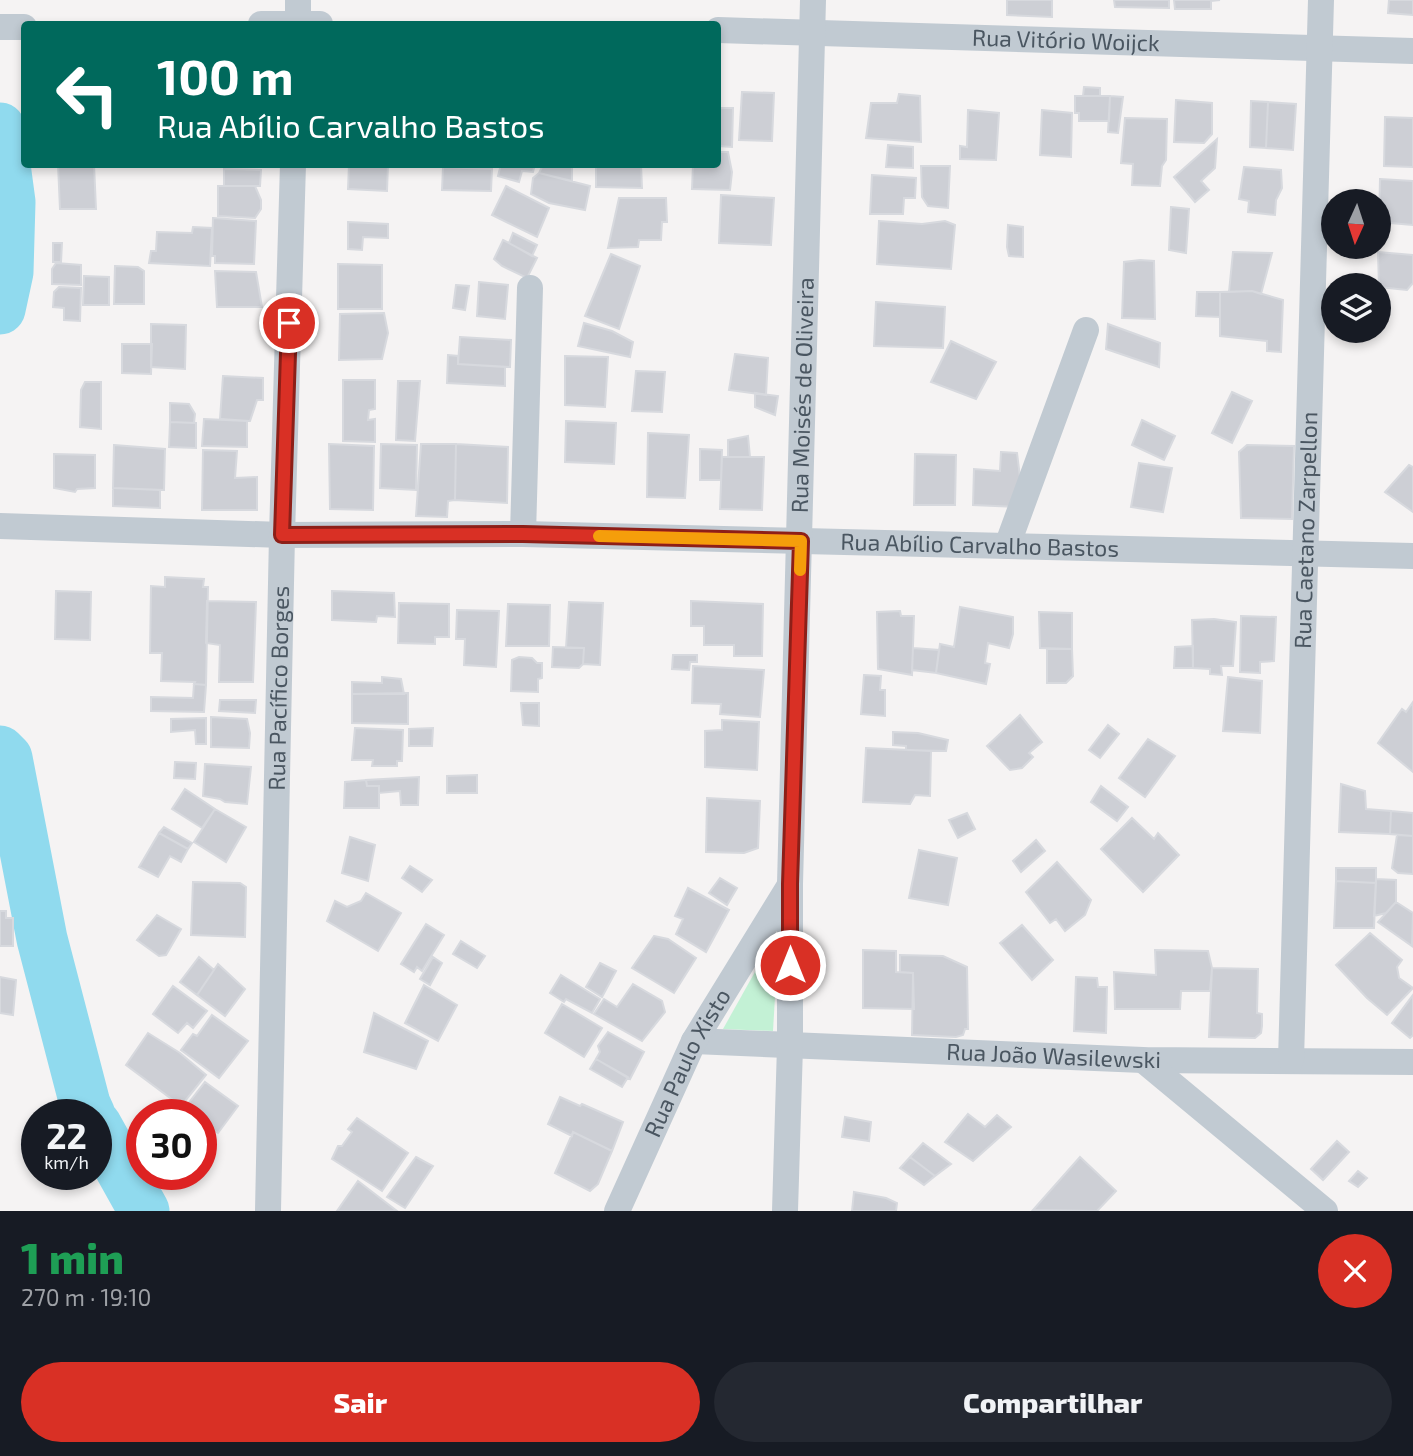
<!DOCTYPE html>
<html lang="pt">
<head>
<meta charset="utf-8">
<style>
	:root { --surface:#171b24; --page:#242831; --text:#f1f3f6; --muted:#9ea1a6; --accent:#d93025 }
	body { margin:0; font-family:"Exo 2",sans-serif; background:var(--page); color:var(--text); height:100vh; display:flex; flex-direction:column; font-size:26px; white-space:nowrap }
	* { box-sizing:border-box; margin:0 }
	p { font-size:23px; color:var(--muted) }
	.icon { flex:none; width:38px; height:38px; fill:none; stroke:currentColor; stroke-width:2; stroke-linecap:round; stroke-linejoin:round }
	.map { position:relative; height:1211px; overflow:hidden }
	.sheet { display:flex; flex-direction:column; background:var(--surface); flex:1 }
	.sheet>* { flex:none }
	.hud { position:absolute; left:21px; top:21px; width:700px; height:147px; border-radius:7px; box-shadow:0 4px 10px #0003; background:#00695c; color:#fff; overflow:hidden }
	.needle { width:46px; rotate:183deg }
	.controls { position:absolute; left:1321px; top:189px; display:grid; gap:14px }
	.controls a { display:grid; place-items:center; width:70px; height:70px; border-radius:50%; background:var(--surface); box-shadow:0 4px 10px #0003; font-size:35px }
	.speed { position:absolute; left:21px; top:1099px; display:flex; gap:14px; font-size:35px; font-weight:700; text-align:center }
	.speed>* { display:grid; place-content:center; width:91px; height:91px; border-radius:50%; background:var(--surface); box-shadow:0 4px 10px #0003; line-height:1 }
	.speed small { font-size:18px; font-weight:400 }
	.speed .limit { border:10px solid #d22; background:#fff; color:#111 }
	.pin { position:absolute; display:grid; place-items:center; width:60px; height:60px; color:#fff; margin:-30px; border:4px solid #fff; border-radius:50%; box-shadow:0 2px 7px #0007 }
	.me { position:absolute; width:77px; margin:-38px; rotate:0deg; stroke-linejoin:round; filter:drop-shadow(0 0 5px #0008) }
	.turn { display:flex; align-items:center; gap:24px; height:147px; padding:0 21px; font-size:32px }
	.turn .icon { width:91px; height:91px; stroke-width:2.5 }
	.turn b { display:block; font-size:49px; line-height:60px }
	.round { display:grid; place-items:center; flex:none; width:74px; height:74px; border-radius:37px; background:var(--page) }
	.summary { display:flex; align-items:center; justify-content:space-between; height:119px; padding:0 21px }
	h1 { font-size:42px; font-weight:800; line-height:52px; color:#1e9e55 }
	.action { display:flex; gap:14px; margin-top:auto; padding:14px 21px }
	.action a { flex:1; height:80px; border-radius:42px; background:var(--accent); color:#fff; font-size:28px; font-weight:800; line-height:80px; text-align:center }
	.action a+a { background:var(--page); color:var(--text) }
	.map>svg:first-child { display:block }
</style>
</head>
<body>
<div class="map">
<svg width="1413" height="1211" viewBox="0 0 1413 1211">
	<rect width="100%" height="100%" fill="#f5f3f3"/>
	<path fill="#c3f1d5" d="M 779,929 L 773,1031 L 723,1029 Z"/>
	<g fill="none" stroke-linecap="round" stroke-linejoin="round">
		<path stroke="#90daee" stroke-width="51" d="M 0,128 L 10,202 L 8,272 L 0,309
			M 0,751 L 7,758 L 42,939 L 85,1104 L 90,1115
			M 96,1125 L 144,1211"/>
	</g>
	<path fill="#cdcfd5" stroke="#d7d9de" stroke-width="2" d="M 1007,0 L 1052,0 L 1052,17 L 1007,15 Z
		M 1114,0 L 1169,0 L 1169,8 L 1115,7 Z
		M 1174,0 L 1220,0 L 1211,1 L 1211,9 L 1175,9 Z
		M 1389,0 L 1413,0 L 1413,15 L 1388,13 Z
		M 1084,87 L 1100,88 L 1100,96 L 1083,96 Z
		M 742,92 L 774,93 L 772,141 L 739,140 Z
		M 899,94 L 920,96 L 921,142 L 866,138 L 871,103 L 897,103 Z
		M 1075,96 L 1110,96 L 1109,121 L 1079,121 L 1079,113 L 1075,113 Z
		M 1110,96 L 1123,97 L 1118,133 L 1108,132 Z
		M 1176,100 L 1212,103 L 1212,134 L 1204,143 L 1174,142 Z
		M 1251,101 L 1268,102 L 1266,148 L 1250,147 Z
		M 1268,102 L 1296,104 L 1293,150 L 1266,148 Z
		M 718,108 L 733,108 L 732,147 L 718,146 Z
		M 968,110 L 999,113 L 996,160 L 960,159 L 960,146 L 967,147 Z
		M 1042,110 L 1072,113 L 1071,157 L 1040,155 Z
		M 1385,117 L 1413,118 L 1413,167 L 1384,166 Z
		M 1125,118 L 1167,119 L 1166,160 L 1162,166 L 1160,186 L 1132,185 L 1133,164 L 1121,163 Z
		M 1217,139 L 1215,168 L 1201,181 L 1209,190 L 1195,202 L 1174,177 Z
		M 888,145 L 913,147 L 913,168 L 886,167 Z
		M 718,152 L 728,152 L 732,172 L 730,190 L 692,189 L 693,164 L 718,164 Z
		M 58,164 L 94,164 L 96,209 L 60,209 Z
		M 349,164 L 388,164 L 387,191 L 348,189 Z
		M 501,164 L 535,164 L 533,172 L 522,171 L 519,182 L 498,176 Z
		M 596,164 L 641,164 L 642,188 L 596,187 Z
		M 543,165 L 572,167 L 572,181 L 539,173 Z
		M 921,166 L 950,166 L 948,208 L 928,206 L 922,197 Z
		M 443,167 L 492,169 L 491,191 L 442,190 Z
		M 1244,167 L 1281,170 L 1282,188 L 1276,200 L 1275,215 L 1248,212 L 1249,201 L 1239,199 Z
		M 224,169 L 261,170 L 260,186 L 224,186 Z
		M 539,173 L 590,186 L 585,210 L 549,203 L 531,194 L 533,178 Z
		M 872,175 L 916,178 L 915,198 L 904,198 L 903,214 L 870,214 Z
		M 1380,179 L 1413,181 L 1413,225 L 1379,222 Z
		M 218,186 L 255,186 L 261,200 L 261,209 L 255,218 L 218,216 Z
		M 506,186 L 549,208 L 537,237 L 492,215 Z
		M 721,195 L 774,198 L 771,245 L 719,243 Z
		M 619,198 L 666,198 L 667,222 L 662,222 L 661,240 L 639,240 L 638,247 L 608,248 Z
		M 1171,207 L 1189,209 L 1186,253 L 1169,250 Z
		M 213,218 L 256,221 L 254,264 L 215,263 L 215,256 L 212,256 Z
		M 879,221 L 922,224 L 945,221 L 955,225 L 951,269 L 877,264 Z
		M 348,222 L 388,224 L 388,238 L 363,237 L 362,250 L 348,249 Z
		M 1008,225 L 1023,227 L 1023,257 L 1009,256 L 1007,247 Z
		M 193,227 L 212,228 L 210,266 L 149,263 L 151,251 L 156,251 L 157,232 L 192,233 Z
		M 513,233 L 537,245 L 532,256 L 509,243 Z
		M 503,240 L 537,258 L 527,278 L 502,266 L 494,259 Z
		M 53,243 L 62,243 L 61,262 L 53,262 Z
		M 1233,252 L 1272,253 L 1261,294 L 1252,291 L 1229,292 Z
		M 1378,252 L 1413,255 L 1413,283 L 1407,290 L 1379,287 Z
		M 611,254 L 640,266 L 619,329 L 585,316 Z
		M 1140,260 L 1154,261 L 1155,319 L 1122,318 L 1124,262 Z
		M 56,263 L 81,265 L 81,285 L 52,284 L 52,269 Z
		M 338,264 L 382,265 L 382,309 L 338,309 Z
		M 115,266 L 138,267 L 144,271 L 144,304 L 114,304 Z
		M 215,271 L 256,272 L 262,307 L 217,307 Z
		M 84,276 L 109,277 L 109,305 L 83,305 Z
		M 479,282 L 508,285 L 505,319 L 477,316 Z
		M 456,285 L 469,286 L 465,310 L 453,308 Z
		M 59,287 L 81,288 L 80,321 L 64,320 L 64,308 L 53,307 L 54,292 Z
		M 1252,291 L 1283,300 L 1281,352 L 1267,351 L 1267,341 L 1220,336 L 1220,292 Z
		M 1197,292 L 1220,292 L 1220,317 L 1196,316 Z
		M 876,302 L 945,307 L 943,348 L 874,346 Z
		M 384,313 L 388,333 L 382,359 L 339,360 L 340,314 Z
		M 584,323 L 612,331 L 633,342 L 630,357 L 578,346 Z
		M 151,324 L 186,325 L 185,369 L 151,367 Z
		M 1108,324 L 1160,343 L 1159,367 L 1106,349 Z
		M 460,337 L 511,340 L 510,367 L 458,364 Z
		M 951,341 L 996,362 L 976,399 L 931,382 Z
		M 122,344 L 152,344 L 151,374 L 122,373 Z
		M 735,354 L 768,358 L 766,395 L 729,390 Z
		M 448,355 L 458,356 L 458,364 L 505,367 L 505,386 L 447,383 Z
		M 565,356 L 608,357 L 605,407 L 565,405 Z
		M 636,371 L 665,372 L 662,412 L 632,411 Z
		M 223,376 L 263,378 L 263,400 L 257,400 L 250,421 L 220,419 Z
		M 343,380 L 375,380 L 375,409 L 369,410 L 368,420 L 375,419 L 375,442 L 343,441 Z
		M 398,381 L 420,381 L 415,441 L 396,440 Z
		M 85,382 L 101,382 L 101,429 L 80,427 L 81,390 Z
		M 1232,392 L 1252,401 L 1232,443 L 1212,433 Z
		M 755,393 L 778,396 L 775,415 L 755,407 Z
		M 170,403 L 189,404 L 195,414 L 194,423 L 170,422 Z
		M 204,419 L 247,421 L 247,447 L 202,446 Z
		M 1142,420 L 1175,436 L 1164,460 L 1132,445 Z
		M 566,421 L 616,423 L 614,464 L 565,462 Z
		M 170,422 L 196,423 L 196,448 L 169,447 Z
		M 648,433 L 689,435 L 685,498 L 647,497 Z
		M 748,436 L 750,457 L 728,457 L 728,440 Z
		M 329,444 L 374,446 L 373,510 L 330,509 Z
		M 381,444 L 417,445 L 416,490 L 380,488 Z
		M 421,444 L 456,444 L 455,500 L 448,501 L 447,517 L 416,516 Z
		M 456,444 L 508,447 L 507,503 L 455,500 Z
		M 114,445 L 165,449 L 164,490 L 113,488 Z
		M 1247,445 L 1294,446 L 1292,519 L 1241,518 L 1239,452 Z
		M 700,449 L 722,450 L 721,480 L 700,480 Z
		M 203,450 L 237,451 L 235,478 L 257,477 L 257,510 L 202,510 Z
		M 1001,452 L 1017,453 L 1020,477 L 1018,507 L 973,505 L 974,469 L 1000,471 Z
		M 54,454 L 95,455 L 95,488 L 77,489 L 75,492 L 54,488 Z
		M 915,454 L 956,455 L 955,505 L 914,505 Z
		M 722,457 L 764,457 L 762,510 L 720,509 Z
		M 1139,463 L 1172,468 L 1163,512 L 1131,507 Z
		M 1409,465 L 1413,467 L 1413,512 L 1385,492 Z
		M 113,488 L 160,490 L 160,508 L 113,506 Z
		M 165,577 L 204,579 L 203,587 L 208,587 L 206,685 L 194,684 L 195,682 L 161,681 L 162,653 L 150,653 L 151,586 L 165,587 Z
		M 56,591 L 91,592 L 90,640 L 55,639 Z
		M 332,591 L 394,593 L 395,617 L 377,616 L 376,622 L 332,620 Z
		M 207,601 L 256,602 L 253,682 L 219,682 L 220,645 L 206,643 Z
		M 691,601 L 763,604 L 762,656 L 734,656 L 734,645 L 704,645 L 704,626 L 691,626 Z
		M 569,602 L 603,603 L 600,665 L 583,664 L 584,648 L 566,648 Z
		M 399,603 L 449,604 L 449,637 L 435,637 L 435,644 L 398,643 Z
		M 508,604 L 550,605 L 549,646 L 506,646 Z
		M 960,607 L 1013,617 L 1013,634 L 1009,648 L 988,643 L 985,663 L 990,664 L 986,684 L 936,673 L 940,644 L 954,647 Z
		M 457,610 L 499,611 L 496,667 L 464,665 L 465,639 L 456,639 Z
		M 900,611 L 901,616 L 914,616 L 912,675 L 878,669 L 877,612 Z
		M 1039,612 L 1072,613 L 1072,649 L 1040,648 Z
		M 1241,616 L 1276,617 L 1274,661 L 1260,662 L 1260,673 L 1240,672 Z
		M 1214,619 L 1236,622 L 1233,666 L 1221,666 L 1222,675 L 1210,674 L 1210,669 L 1193,668 L 1192,620 Z
		M 1193,646 L 1193,668 L 1174,668 L 1175,647 Z
		M 553,647 L 584,648 L 583,664 L 579,668 L 552,667 Z
		M 913,648 L 939,650 L 936,673 L 912,670 Z
		M 1047,649 L 1072,649 L 1073,676 L 1066,683 L 1047,683 Z
		M 673,655 L 697,655 L 697,662 L 690,662 L 689,670 L 672,669 Z
		M 519,657 L 532,658 L 537,663 L 542,663 L 542,678 L 538,679 L 538,692 L 511,691 L 512,660 Z
		M 693,666 L 764,670 L 760,717 L 720,714 L 721,704 L 692,703 Z
		M 864,675 L 881,676 L 880,690 L 885,690 L 885,716 L 861,714 Z
		M 382,677 L 401,679 L 404,694 L 352,694 L 352,682 L 382,683 Z
		M 1228,677 L 1262,681 L 1260,733 L 1223,731 Z
		M 194,684 L 206,685 L 204,712 L 151,711 L 151,697 L 193,698 Z
		M 408,693 L 408,724 L 352,723 L 352,694 Z
		M 220,700 L 256,700 L 255,713 L 219,711 Z
		M 1413,702 L 1413,772 L 1378,743 L 1402,709 L 1406,712 Z
		M 521,703 L 539,703 L 539,726 L 523,725 Z
		M 1020,715 L 1042,742 L 1029,753 L 1033,757 L 1022,768 L 1010,770 L 987,746 Z
		M 211,717 L 247,719 L 250,733 L 249,748 L 211,747 Z
		M 206,718 L 206,744 L 196,744 L 195,730 L 171,732 L 171,719 Z
		M 722,720 L 759,722 L 757,770 L 705,767 L 705,731 L 722,730 Z
		M 1108,725 L 1119,734 L 1100,758 L 1089,750 Z
		M 355,728 L 403,730 L 402,761 L 397,761 L 397,766 L 372,766 L 373,760 L 352,760 Z
		M 433,728 L 432,746 L 409,746 L 409,729 Z
		M 893,732 L 918,733 L 948,740 L 946,751 L 906,750 L 906,746 L 893,745 Z
		M 1148,739 L 1175,756 L 1145,797 L 1119,778 Z
		M 866,748 L 931,751 L 930,796 L 915,795 L 910,804 L 863,802 Z
		M 175,762 L 196,763 L 195,779 L 174,778 Z
		M 205,764 L 251,767 L 247,804 L 225,802 L 220,799 L 203,796 Z
		M 477,775 L 477,793 L 447,793 L 447,776 Z
		M 419,777 L 418,805 L 401,805 L 400,791 L 379,793 L 379,786 L 367,786 L 366,780 Z
		M 366,780 L 367,786 L 379,786 L 379,808 L 344,808 L 345,782 Z
		M 1341,784 L 1365,791 L 1366,809 L 1391,811 L 1390,834 L 1339,832 Z
		M 1101,786 L 1128,807 L 1117,821 L 1091,802 Z
		M 185,789 L 215,809 L 202,828 L 172,809 Z
		M 707,798 L 760,801 L 758,848 L 744,853 L 706,852 Z
		M 215,809 L 246,827 L 226,862 L 194,842 Z
		M 1391,811 L 1413,813 L 1413,836 L 1390,834 Z
		M 967,813 L 975,829 L 958,838 L 949,820 Z
		M 1132,818 L 1154,839 L 1158,833 L 1179,855 L 1143,892 L 1101,849 Z
		M 164,827 L 192,843 L 188,849 L 159,833 Z
		M 159,833 L 188,849 L 181,862 L 170,856 L 158,877 L 139,867 Z
		M 1397,835 L 1413,836 L 1413,874 L 1398,873 L 1392,868 Z
		M 350,837 L 375,845 L 368,881 L 342,873 Z
		M 1036,840 L 1045,851 L 1021,872 L 1013,861 Z
		M 919,850 L 957,858 L 948,905 L 909,898 Z
		M 1057,862 L 1091,900 L 1085,915 L 1065,931 L 1056,919 L 1050,923 L 1026,892 Z
		M 410,866 L 432,880 L 422,892 L 402,878 Z
		M 1336,868 L 1376,868 L 1376,883 L 1336,881 Z
		M 720,878 L 737,888 L 727,905 L 709,893 Z
		M 1376,879 L 1396,880 L 1396,902 L 1386,913 L 1374,916 Z
		M 1336,881 L 1376,883 L 1374,928 L 1334,928 Z
		M 193,882 L 240,883 L 246,887 L 245,937 L 191,935 Z
		M 688,888 L 729,910 L 706,952 L 676,934 L 683,919 L 675,916 Z
		M 366,893 L 401,913 L 378,951 L 327,921 L 335,901 L 347,907 L 361,901 Z
		M 1396,902 L 1413,913 L 1412,946 L 1378,922 Z
		M 0,911 L 6,911 L 6,918 L 13,918 L 13,946 L 0,946 Z
		M 157,915 L 181,929 L 166,955 L 159,956 L 137,940 Z
		M 426,924 L 444,935 L 422,971 L 417,967 L 414,972 L 401,964 Z
		M 1022,925 L 1053,960 L 1032,980 L 1000,943 Z
		M 1370,933 L 1402,960 L 1397,967 L 1399,978 L 1413,988 L 1387,1015 L 1367,998 L 1336,965 Z
		M 654,936 L 668,939 L 696,958 L 674,993 L 632,968 Z
		M 461,941 L 485,956 L 477,968 L 453,954 Z
		M 863,950 L 896,951 L 896,972 L 913,973 L 914,1009 L 863,1008 Z
		M 1155,950 L 1208,951 L 1212,968 L 1210,991 L 1181,991 L 1180,1009 L 1115,1009 L 1114,972 L 1156,975 Z
		M 900,955 L 943,956 L 967,967 L 968,1029 L 965,1029 L 963,1035 L 956,1037 L 912,1035 L 913,973 L 900,972 Z
		M 199,957 L 214,970 L 197,995 L 180,982 Z
		M 433,957 L 442,963 L 430,985 L 420,979 Z
		M 600,963 L 616,971 L 602,997 L 586,987 Z
		M 218,964 L 245,989 L 225,1016 L 197,995 Z
		M 1212,968 L 1258,969 L 1257,1013 L 1262,1014 L 1262,1026 L 1261,1033 L 1255,1038 L 1209,1037 Z
		M 561,975 L 600,999 L 592,1013 L 566,999 L 564,1002 L 550,993 Z
		M 0,977 L 16,980 L 13,1015 L 0,1013 Z
		M 1076,977 L 1097,978 L 1098,987 L 1107,987 L 1106,1033 L 1074,1031 Z
		M 633,984 L 662,1001 L 665,1012 L 642,1041 L 594,1014 L 604,999 L 617,1007 Z
		M 424,985 L 457,1005 L 438,1041 L 405,1023 Z
		M 173,986 L 207,1011 L 193,1028 L 187,1023 L 178,1033 L 153,1014 Z
		M 1413,995 L 1413,1035 L 1410,1038 L 1392,1023 Z
		M 562,1004 L 602,1028 L 584,1057 L 545,1033 Z
		M 374,1013 L 428,1041 L 416,1069 L 364,1052 Z
		M 212,1015 L 248,1041 L 219,1078 L 181,1050 L 193,1034 L 197,1036 Z
		M 608,1032 L 644,1052 L 630,1079 L 596,1059 L 600,1052 L 598,1046 Z
		M 148,1033 L 180,1053 L 206,1075 L 181,1106 L 126,1065 Z
		M 596,1059 L 628,1077 L 622,1087 L 590,1069 Z
		M 205,1082 L 238,1106 L 218,1133 L 201,1122 L 201,1115 L 195,1115 L 196,1112 L 187,1105 Z
		M 560,1097 L 580,1106 L 582,1104 L 623,1122 L 612,1151 L 573,1132 L 572,1136 L 548,1124 Z
		M 968,1114 L 985,1127 L 997,1115 L 1011,1127 L 973,1161 L 945,1142 Z
		M 845,1117 L 871,1122 L 869,1141 L 842,1137 Z
		M 357,1118 L 408,1153 L 382,1191 L 332,1159 L 338,1146 L 342,1146 L 352,1132 L 348,1129 Z
		M 573,1132 L 612,1151 L 598,1184 L 590,1191 L 555,1173 Z
		M 1337,1141 L 1349,1152 L 1323,1180 L 1311,1169 Z
		M 923,1143 L 951,1164 L 935,1176 L 910,1157 Z
		M 416,1157 L 433,1166 L 405,1208 L 387,1197 Z
		M 910,1157 L 935,1176 L 924,1185 L 900,1168 Z
		M 1080,1157 L 1116,1191 L 1097,1211 L 1033,1210 Z
		M 1358,1171 L 1367,1178 L 1358,1187 L 1349,1181 Z
		M 358,1181 L 397,1211 L 337,1211 Z
		M 854,1192 L 886,1198 L 897,1203 L 896,1211 L 852,1211 Z"/>
	<g fill="none" stroke-linecap="round" stroke-linejoin="round">
		<g stroke="#c1cad2" stroke-width="26">
			<path d="M 261,24 L 320,24"/>
			<path d="M 298,24 L 298,0"/>
			<path d="M 0,27 L 24,27"/>
			<path id="s1" d="M 718,30 L 1413,51"/>
			<path id="s2" d="M 0,526 L 282,535 L 523,534 L 1413,556"/>
			<path d="M 523,534 L 530,288"/>
			<path d="M 1007,546 L 1086,330"/>
			<path id="s3" d="M 694,1041 L 1143,1060 L 1413,1062"/>
			<path d="M 1143,1060 L 1325,1211"/>
			<path id="s4" d="M 1291,1060 L 1321,0"/>
			<path id="s5" d="M 268,1211 L 282,535 L 293,164"/>
			<path id="s6" d="M 617,1211 L 694,1041 L 790,885"/>
			<path id="s7" d="M 785,1211 L 790,1046 L 790,884 L 813,0"/>
		</g>
	</g>
	<g fill="none" stroke-linecap="round" stroke-linejoin="round">
		<g stroke="#8d1f18" stroke-width="18">
			<path id="route" d="M 289,323 L 282,535 L 523,534 L 801,541 L 790,884 L 790,965"/>
		</g>
		<use href="#route" stroke="#d93025" stroke-width="12"/>
		<path stroke="#f59e0b" stroke-width="12" d="M 599,536 L 801,541 L 800,570"/>
	</g>
	<g text-anchor="middle" stroke-width="5" stroke-linejoin="round" paint-order="stroke">
		<g font-size="23" fill="#4a5661" stroke="#fff">
			<text dy="8" stroke="none"><textPath href="#s1" startOffset="348">Rua Vitório Woijck</textPath></text>
			<text dy="8" stroke="none"><textPath href="#s7" startOffset="816">Rua Moisés de Oliveira</textPath></text>
			<text dy="8" stroke="none"><textPath href="#s4" startOffset="530">Rua Caetano Zarpellon</textPath></text>
			<text dy="8" stroke="none"><textPath href="#s2" startOffset="980">Rua Abílio Carvalho Bastos</textPath></text>
			<text dy="8" stroke="none"><textPath href="#s5" startOffset="523">Rua Pacífico Borges</textPath></text>
			<text dy="8" stroke="none"><textPath href="#s3" startOffset="360">Rua João Wasilewski</textPath></text>
			<text dy="8" stroke="none"><textPath href="#s6" startOffset="164">Rua Paulo Xisto</textPath></text>
		</g>
	</g>
</svg>
<div class="controls">
<a><svg class="needle" viewBox="-14 -14 28 28"><path d="M0-13l5 13h-10z" fill="#e53935"/><path d="M0 13l5-13h-10z" fill="#9ea1a6"/></svg></a>
<a><svg class="icon" aria-label="layers" viewBox="0 0 24 24"><path d="M12 4l9 5-9 5-9-5zM3 14l9 5 9-5"/></svg></a>
</div>
<div class="speed"><div>22<small>km/h</small></div><div class="limit">30</div></div>
<div class="pin" style="left:289px;top:323px;background:#d93025"><svg class="icon" aria-label="arrive" viewBox="0 0 24 24"><path d="M6 21V4h12l-3 4 3 4H6"/></svg></div>
<svg class="me" style="left:790px;top:965px" viewBox="-20 -20 40 40"><circle r="17" fill="#d93025" stroke="#fff" stroke-width="3"/><path d="M0-11L8 9 0 5-8 9z" fill="#fff"/></svg>
<div class="hud">
<div class="turn"><svg class="icon" aria-label="left" viewBox="0 0 24 24"><path d="M17 20v-9H6M10 6l-5 5 5 5"/></svg><div><b>100 m</b>Rua Abílio Carvalho Bastos</div></div>
</div>
</div>
<section class="sheet">
<div class="summary"><div><h1>1 min</h1><p>270 m · 19:10</p></div><a class="round" style="background:#d93025;color:#fff"><svg class="icon" aria-label="close" viewBox="0 0 24 24"><path d="M6 6l12 12M18 6L6 18"/></svg></a></div>
<div class="action"><a>Sair</a><a>Compartilhar</a></div>
</section>
</body>
</html>
